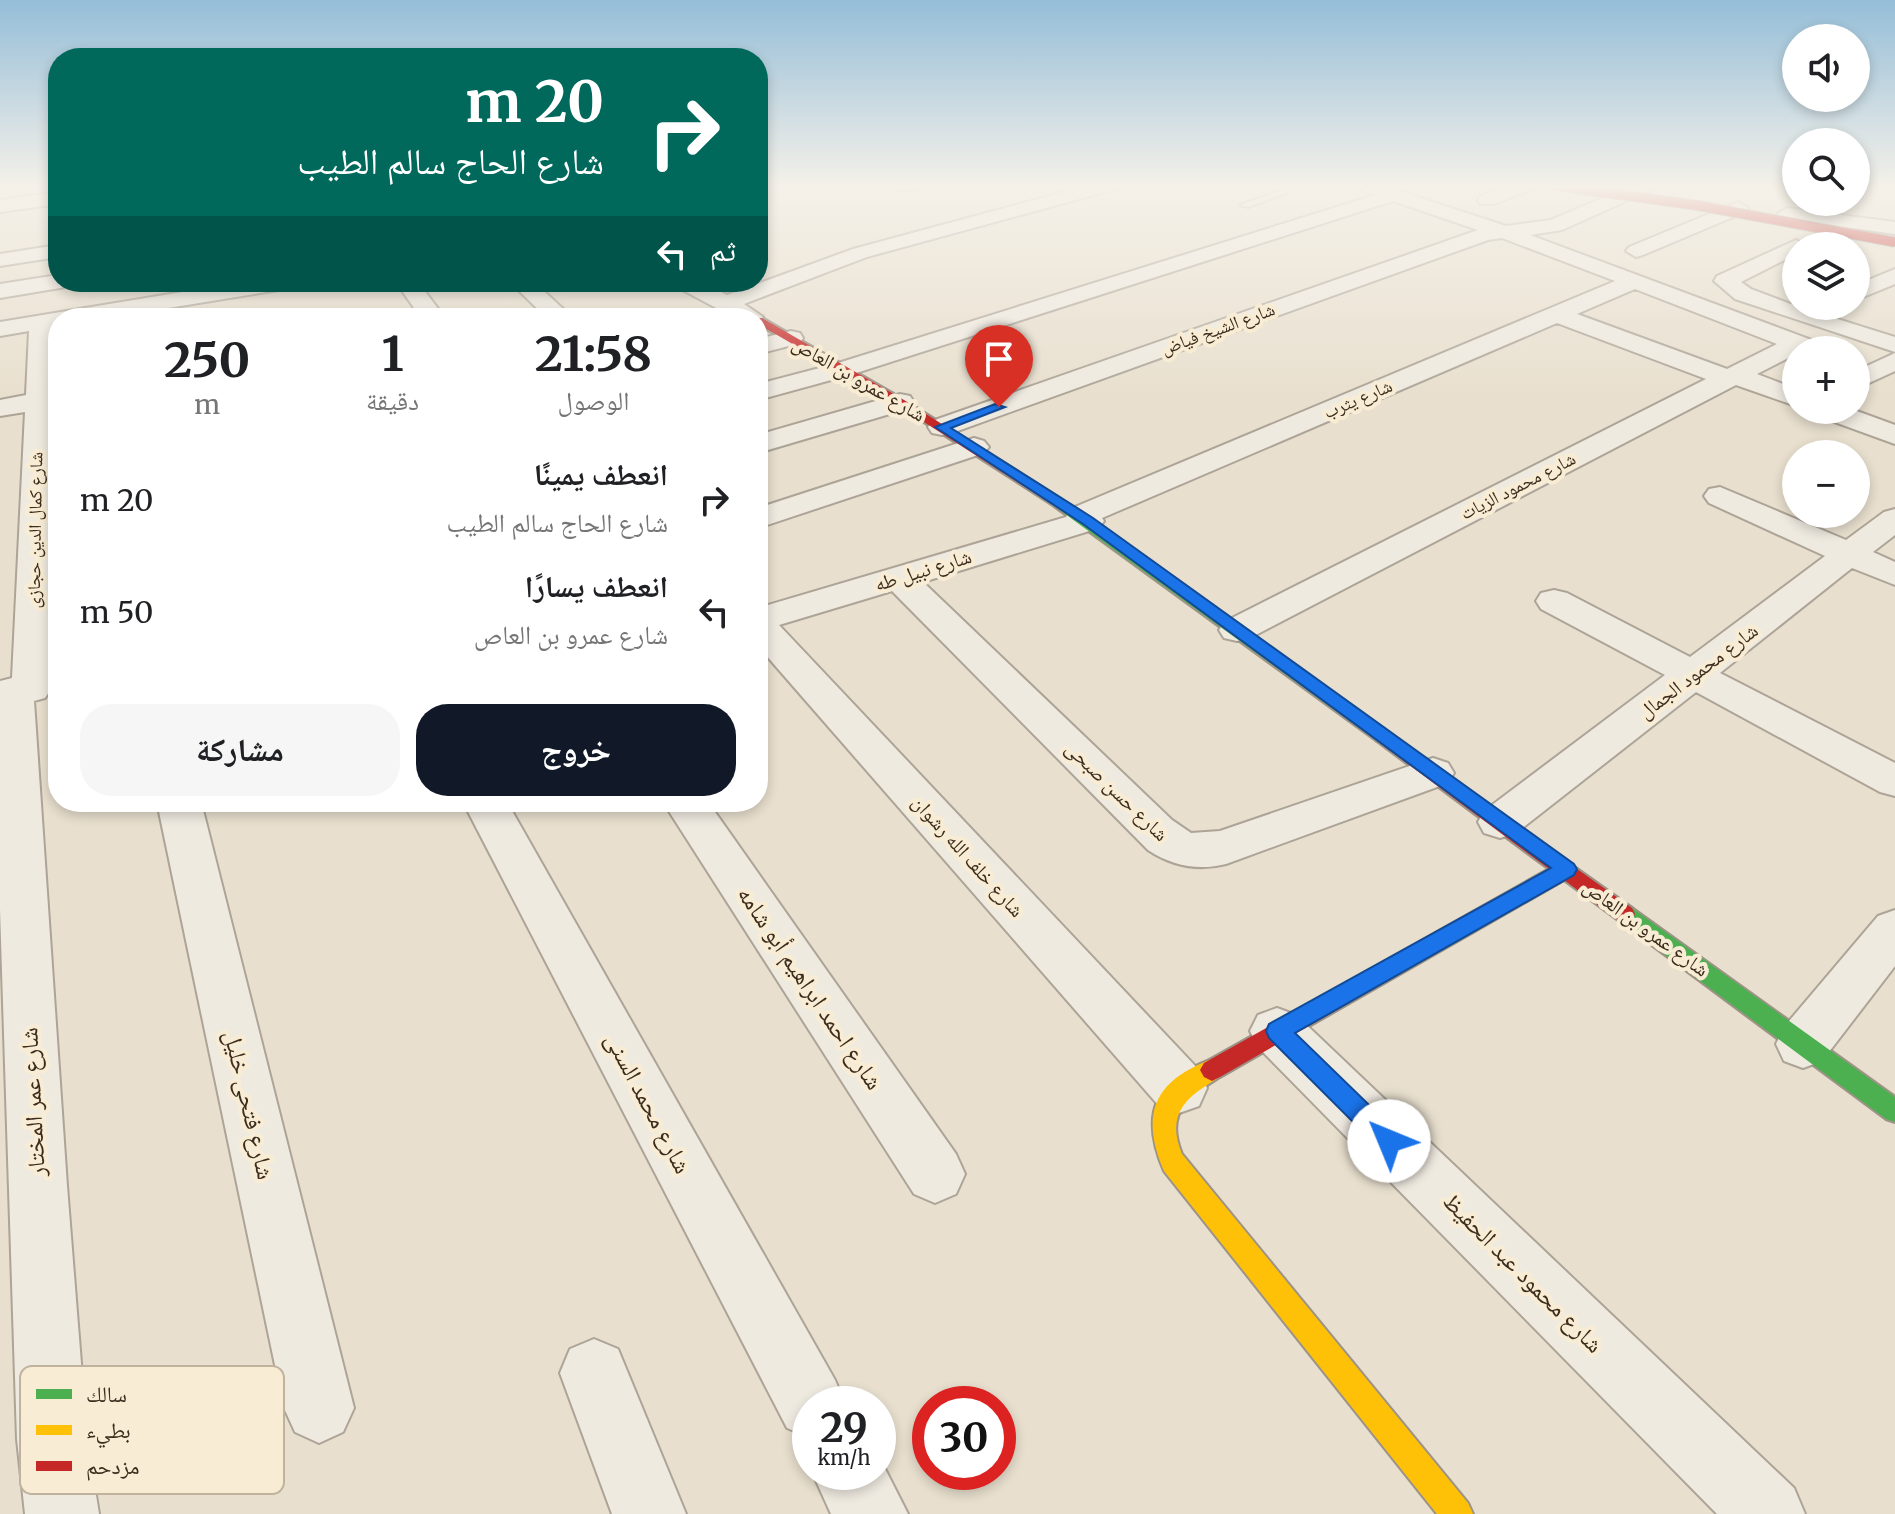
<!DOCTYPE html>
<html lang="ar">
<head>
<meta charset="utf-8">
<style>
	:root { --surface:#fff; --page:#f6f6f6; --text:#202124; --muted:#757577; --accent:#111827 }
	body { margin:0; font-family:Merriweather,"Noto Naskh Arabic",serif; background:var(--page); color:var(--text); direction:rtl; height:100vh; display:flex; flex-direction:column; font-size:30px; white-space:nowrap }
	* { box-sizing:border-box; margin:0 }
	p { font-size:26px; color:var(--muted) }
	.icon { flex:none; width:44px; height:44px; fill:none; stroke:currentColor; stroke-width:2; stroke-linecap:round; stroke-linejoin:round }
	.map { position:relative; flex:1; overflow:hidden; direction:ltr }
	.side { position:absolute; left:48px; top:308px; width:720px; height:504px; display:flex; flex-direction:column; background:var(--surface); border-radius:32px; box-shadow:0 4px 12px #0003; direction:rtl }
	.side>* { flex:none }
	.hud { position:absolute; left:48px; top:48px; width:720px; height:244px; border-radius:32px; box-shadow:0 4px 12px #0003; direction:rtl; background:#00695c; color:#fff; overflow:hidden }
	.tools { position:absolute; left:1782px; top:24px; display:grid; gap:16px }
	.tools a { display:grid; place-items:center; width:88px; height:88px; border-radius:50%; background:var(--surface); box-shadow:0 4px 12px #0003; font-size:40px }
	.speed { position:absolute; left:792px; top:1386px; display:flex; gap:16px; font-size:40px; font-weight:700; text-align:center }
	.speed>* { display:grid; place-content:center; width:104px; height:104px; border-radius:50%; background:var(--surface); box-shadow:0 4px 12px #0003; line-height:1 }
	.speed small { font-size:20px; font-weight:400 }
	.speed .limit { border:12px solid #d22; background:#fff; color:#111 }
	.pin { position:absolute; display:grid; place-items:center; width:68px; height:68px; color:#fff; margin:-82px -34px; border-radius:50% 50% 50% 0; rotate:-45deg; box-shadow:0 0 8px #0007 }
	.pin .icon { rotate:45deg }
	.me { position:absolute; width:88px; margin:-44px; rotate:315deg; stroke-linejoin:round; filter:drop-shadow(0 0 6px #0008) }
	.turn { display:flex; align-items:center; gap:28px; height:168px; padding:0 32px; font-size:36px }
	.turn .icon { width:104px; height:104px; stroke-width:2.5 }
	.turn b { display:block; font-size:56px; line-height:68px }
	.then { display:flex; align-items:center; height:76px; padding:0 32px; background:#0003; gap:16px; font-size:30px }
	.eta { display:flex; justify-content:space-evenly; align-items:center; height:136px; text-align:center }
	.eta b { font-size:48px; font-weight:700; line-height:56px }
	.action { display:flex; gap:16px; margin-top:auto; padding:16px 32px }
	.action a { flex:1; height:92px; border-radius:32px; background:var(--accent); color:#fff; font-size:32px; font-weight:700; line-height:92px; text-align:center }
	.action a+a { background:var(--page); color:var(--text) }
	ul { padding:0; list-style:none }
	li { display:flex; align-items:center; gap:24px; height:112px; padding:0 32px }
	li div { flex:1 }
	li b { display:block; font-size:30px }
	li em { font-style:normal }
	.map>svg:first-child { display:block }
</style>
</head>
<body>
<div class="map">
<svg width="1895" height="1514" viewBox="0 0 1895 1514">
	<rect width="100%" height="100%" fill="#e8dfce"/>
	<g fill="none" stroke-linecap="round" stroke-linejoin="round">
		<g stroke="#ada497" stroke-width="4">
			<path id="lane" d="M 1297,185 L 1309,185 L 1248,207 L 1240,205 Z"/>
		</g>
		<g stroke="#ada497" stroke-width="4">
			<path id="street" d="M 895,185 L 923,185 L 920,189 L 897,191 Z
				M 1090,185 L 1119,185 L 1116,189 L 867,257 L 744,304 L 763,317 L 758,322 L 758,318 L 735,318 L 677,287 L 674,282 L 702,282 L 727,295 L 853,249 Z
				M 1359,185 L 1381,185 L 1506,226 L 1551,220 L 1632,185 L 1656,185 L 1653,189 L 1562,230 L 1530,235 L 1825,345 L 1829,350 L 1796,350 L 1796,354 L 1757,374 L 1796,389 L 1796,406 L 1736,385 L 1250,638 L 1237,641 L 1224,638 L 1219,630 L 1224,622 L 1706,379 L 1557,323 L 1102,518 L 1104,521 L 1099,528 L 923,582 L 1172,820 L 1191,833 L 1220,831 L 1433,758 L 1448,763 L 1454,773 L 1448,783 L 1226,864 C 1199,871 1172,866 1148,850 L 892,591 L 779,625 L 1199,1070 L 1207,1088 L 1199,1106 L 1179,1113 L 1159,1106 L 758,646 L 758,608 L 1066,517 L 1070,509 L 1615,281 L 1502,238 L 1488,240 L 952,433 L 942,435 L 932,433 L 928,427 L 932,421 L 1478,230 L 1393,201 L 853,374 L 758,400 L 758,384 L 835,364 L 1375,195 L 1361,190 ZM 1635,289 L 1777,344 L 1727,369 L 1577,314 Z
				M 1511,185 L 1536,185 L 1533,189 L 1494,204 L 1480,204 L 1478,200 L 1480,196 Z
				M 58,192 L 58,204 L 0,212 L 0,200 Z
				M 1738,202 L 1748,208 L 1745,212 L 1643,255 L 1636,257 L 1626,251 L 1629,247 Z
				M 1787,208 L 1895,222 L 1895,234 L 1780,218 L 1777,214 Z
				M 1796,240 L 1806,246 L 1796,246 L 1796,254 L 1741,282 L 1751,289 L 1796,306 L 1895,337 L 1895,352 L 1735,299 L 1714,281 L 1717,276 Z
				M 58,245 L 58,257 L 0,266 L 0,254 Z
				M 1895,269 L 1895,284 L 1856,300 L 1856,285 Z
				M 58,275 L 58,282 L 69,282 L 66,287 L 0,298 L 0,284 Z
				M 243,282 L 296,282 L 285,289 L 107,318 L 58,318 L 58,326 L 53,327 L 51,689 L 45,698 L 34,701 L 67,1186 L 87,1439 L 99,1514 L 25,1514 L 17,1439 L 0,909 L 0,681 L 12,678 L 25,412 L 0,416 L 0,400 L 26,395 L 29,331 L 0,336 L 0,322 Z
				M 396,282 L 418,282 L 445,318 L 421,318 Z
				M 510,282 L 534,282 L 573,318 L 547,318 Z
				M 791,331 L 800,333 L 803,338 L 800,343 L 758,354 L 758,339 Z
				M 1895,353 L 1895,371 L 1856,389 L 1856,371 Z
				M 900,394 L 910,396 L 914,402 L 910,408 L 758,453 L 758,435 Z
				M 1814,410 L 1854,410 L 1895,425 L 1895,444 L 1818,416 Z
				M 974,438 L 984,441 L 989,447 L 984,453 L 758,528 L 758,508 Z
				M 1720,487 L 1846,540 L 1884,512 L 1895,509 L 1895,535 L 1873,552 L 1895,562 L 1895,585 L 1852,568 L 1720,673 L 1895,763 L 1895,796 L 1880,792 L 1696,692 L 1516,833 L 1500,838 L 1484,833 L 1478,822 L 1484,811 L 1665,675 L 1541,609 L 1536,601 L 1541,593 L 1554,590 L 1567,593 L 1690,657 L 1825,556 L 1709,503 L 1704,496 L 1709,489 Z
				M 157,802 L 201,802 L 354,1408 L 343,1432 L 319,1443 L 295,1432 L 284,1408 Z
				M 463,802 L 507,802 L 835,1380 L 845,1404 L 810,1404 L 810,1438 L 787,1428 Z
				M 663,802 L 708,802 L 956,1154 L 965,1174 L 956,1194 L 935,1203 L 914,1194 Z
				M 1895,910 L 1895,966 L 1822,1061 L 1803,1068 L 1784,1061 L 1776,1044 L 1784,1027 L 1878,916 Z
				M 1277,1008 L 1296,1015 L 1794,1488 L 1805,1514 L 1717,1514 L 1258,1047 L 1250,1031 L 1258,1015 Z
				M 594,1339 L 618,1349 L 686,1514 L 612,1514 L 560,1373 L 570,1349 Z
				M 878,1455 L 908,1514 L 831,1514 L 812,1472 L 878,1472 Z"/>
		</g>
		<g stroke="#9d9386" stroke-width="4">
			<path id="fast" d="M 1055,496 L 1389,733 L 1392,737 L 1389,741 L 1377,741 L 1050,503 L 1050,497 Z
				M 1625,906 L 1632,908 L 1895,1097 L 1895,1122 L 1886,1119 L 1618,920 L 1615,914 L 1618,908 Z"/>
		</g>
		<g stroke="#9d9386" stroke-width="4">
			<path id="slow" d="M 1212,1059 L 1220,1063 L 1224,1070 C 1219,1079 1213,1081 1204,1087 C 1178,1104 1169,1123 1182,1154 L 1468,1503 L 1473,1514 L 1437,1514 L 1164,1171 C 1140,1115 1153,1081 1212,1059 Z"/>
		</g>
		<g stroke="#9d9386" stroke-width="4">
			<path id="jam" d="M 754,318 L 762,318 L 904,400 L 1062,500 L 1055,504 L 1050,503 L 896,404 L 758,324 L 758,318 Z
				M 1383,731 L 1632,908 L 1635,914 L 1632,920 L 1625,922 L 1618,920 L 1564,880 L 1220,1077 L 1212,1081 L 1204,1077 L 1200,1070 L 1204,1063 L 1549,869 L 1377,741 L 1374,737 Z"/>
		</g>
		<use href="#lane" fill="#efeae0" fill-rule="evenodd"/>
		<use href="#street" fill="#efeae0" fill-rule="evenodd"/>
		<use href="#fast" fill="#4caf50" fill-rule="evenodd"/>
		<use href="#slow" fill="#ffc107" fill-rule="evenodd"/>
		<use href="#jam" fill="#c62828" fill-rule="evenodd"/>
		<g stroke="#92897e" stroke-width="11" stroke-linecap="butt">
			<path id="jam-bridge" d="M 1550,185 L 1695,205 L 1895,242"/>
		</g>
		<use href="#jam-bridge" stroke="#c62828" stroke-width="9"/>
	</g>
	<linearGradient id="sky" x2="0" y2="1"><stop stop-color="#95bed8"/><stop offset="0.47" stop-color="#f5f1e9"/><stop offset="1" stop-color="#f5f1e9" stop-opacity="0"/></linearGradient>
	<rect width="1895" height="397" fill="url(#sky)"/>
	<path fill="#1a73e8" stroke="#114b97" stroke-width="2" d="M 995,404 L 1005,407 L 951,428 L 1093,518 L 1574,864 L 1577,869 L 1574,875 L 1295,1033 L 1398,1133 L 1402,1141 L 1398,1149 L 1389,1153 L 1380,1149 L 1269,1038 L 1266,1031 L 1269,1024 L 1551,868 L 1083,524 L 935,427 Z"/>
	<g text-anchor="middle" stroke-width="8" stroke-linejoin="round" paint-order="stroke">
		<g font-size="18" fill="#3c2c1d" stroke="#f8edd4">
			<text transform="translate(1218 329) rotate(-20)" y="6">شارع الشيخ فياض</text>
			<text transform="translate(1358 399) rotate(-23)" y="6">شارع يثرب</text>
			<text transform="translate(1518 486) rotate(-27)" y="6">شارع محمود الزيات</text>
			<text transform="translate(35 530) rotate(-89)" y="6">شارع كمال الدين حجازى</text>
		</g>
		<g font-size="20" fill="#3c2c1d" stroke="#f8edd4">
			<text transform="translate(859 379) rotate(30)" y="7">شارع عمرو بن العاص</text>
			<text transform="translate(923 570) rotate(-17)" y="7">شارع نبيل طه</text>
			<text transform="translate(1698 671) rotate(-37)" y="7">شارع محمود الجمال</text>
			<text transform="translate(1117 791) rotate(44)" y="7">شارع حسن صبحى</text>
			<text transform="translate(968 856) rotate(48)" y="7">شارع خلف الله رشوان</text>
			<text transform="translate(1646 928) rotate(36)" y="7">شارع عمرو بن العاص</text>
		</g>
		<g font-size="24" fill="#3c2c1d" stroke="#f8edd4">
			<text transform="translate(810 988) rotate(56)" y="8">شارع احمد ابراهيم أبو شامه</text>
			<text transform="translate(33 1102) rotate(-93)" y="8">شارع عمر المختار</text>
			<text transform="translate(648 1103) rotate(62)" y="8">شارع محمد السنى</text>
			<text transform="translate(249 1105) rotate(77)" y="8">شارع فتحى خليل</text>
			<text transform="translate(1523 1273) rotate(45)" y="8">شارع محمود عبد الحفيظ</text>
		</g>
	</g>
	<rect x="20" y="1366" width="264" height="128" rx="12" fill="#f8edd4" stroke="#c0b39d" stroke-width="2"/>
	<rect x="36" y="1389" width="36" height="10" fill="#4caf50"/>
	<rect x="36" y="1425" width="36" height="10" fill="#ffc107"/>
	<rect x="36" y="1461" width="36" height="10" fill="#c62828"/>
	<g font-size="22" fill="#3c2c1d">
		<text x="86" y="1402">سالك</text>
		<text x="86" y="1438">بطيء</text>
		<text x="86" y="1474">مزدحم</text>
	</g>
</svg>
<div class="tools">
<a><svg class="icon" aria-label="sound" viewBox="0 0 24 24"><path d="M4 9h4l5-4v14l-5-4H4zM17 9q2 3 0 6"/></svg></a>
<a><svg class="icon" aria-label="search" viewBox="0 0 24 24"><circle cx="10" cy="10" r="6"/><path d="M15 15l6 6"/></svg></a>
<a><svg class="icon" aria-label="layers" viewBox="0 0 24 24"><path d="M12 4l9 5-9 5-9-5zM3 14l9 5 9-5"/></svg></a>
<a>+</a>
<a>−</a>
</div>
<div class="speed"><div>29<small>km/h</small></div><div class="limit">30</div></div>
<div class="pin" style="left:999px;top:407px;background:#d93025"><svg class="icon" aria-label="arrive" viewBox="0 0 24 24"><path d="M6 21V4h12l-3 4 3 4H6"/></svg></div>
<svg class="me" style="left:1389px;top:1141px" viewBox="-20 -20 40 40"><circle r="19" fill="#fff"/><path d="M0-13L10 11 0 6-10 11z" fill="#1a73e8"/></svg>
<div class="hud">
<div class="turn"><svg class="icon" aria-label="right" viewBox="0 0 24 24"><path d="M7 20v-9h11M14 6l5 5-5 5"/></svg><div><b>20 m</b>شارع الحاج سالم الطيب</div></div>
<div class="then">ثم<svg class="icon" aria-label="left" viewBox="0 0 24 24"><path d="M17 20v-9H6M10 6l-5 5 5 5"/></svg></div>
</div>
<section class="side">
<div class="eta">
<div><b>21:58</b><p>الوصول</p></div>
<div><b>1</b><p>دقيقة</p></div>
<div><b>250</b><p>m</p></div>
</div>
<ul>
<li><svg class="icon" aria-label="right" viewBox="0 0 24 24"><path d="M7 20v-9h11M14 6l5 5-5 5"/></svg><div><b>انعطف يمينًا</b><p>شارع الحاج سالم الطيب</p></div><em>20 m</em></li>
<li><svg class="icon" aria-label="left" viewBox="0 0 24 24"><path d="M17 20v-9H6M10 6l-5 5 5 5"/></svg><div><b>انعطف يسارًا</b><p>شارع عمرو بن العاص</p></div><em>50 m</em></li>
</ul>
<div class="action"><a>خروج</a><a>مشاركة</a></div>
</section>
</div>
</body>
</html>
